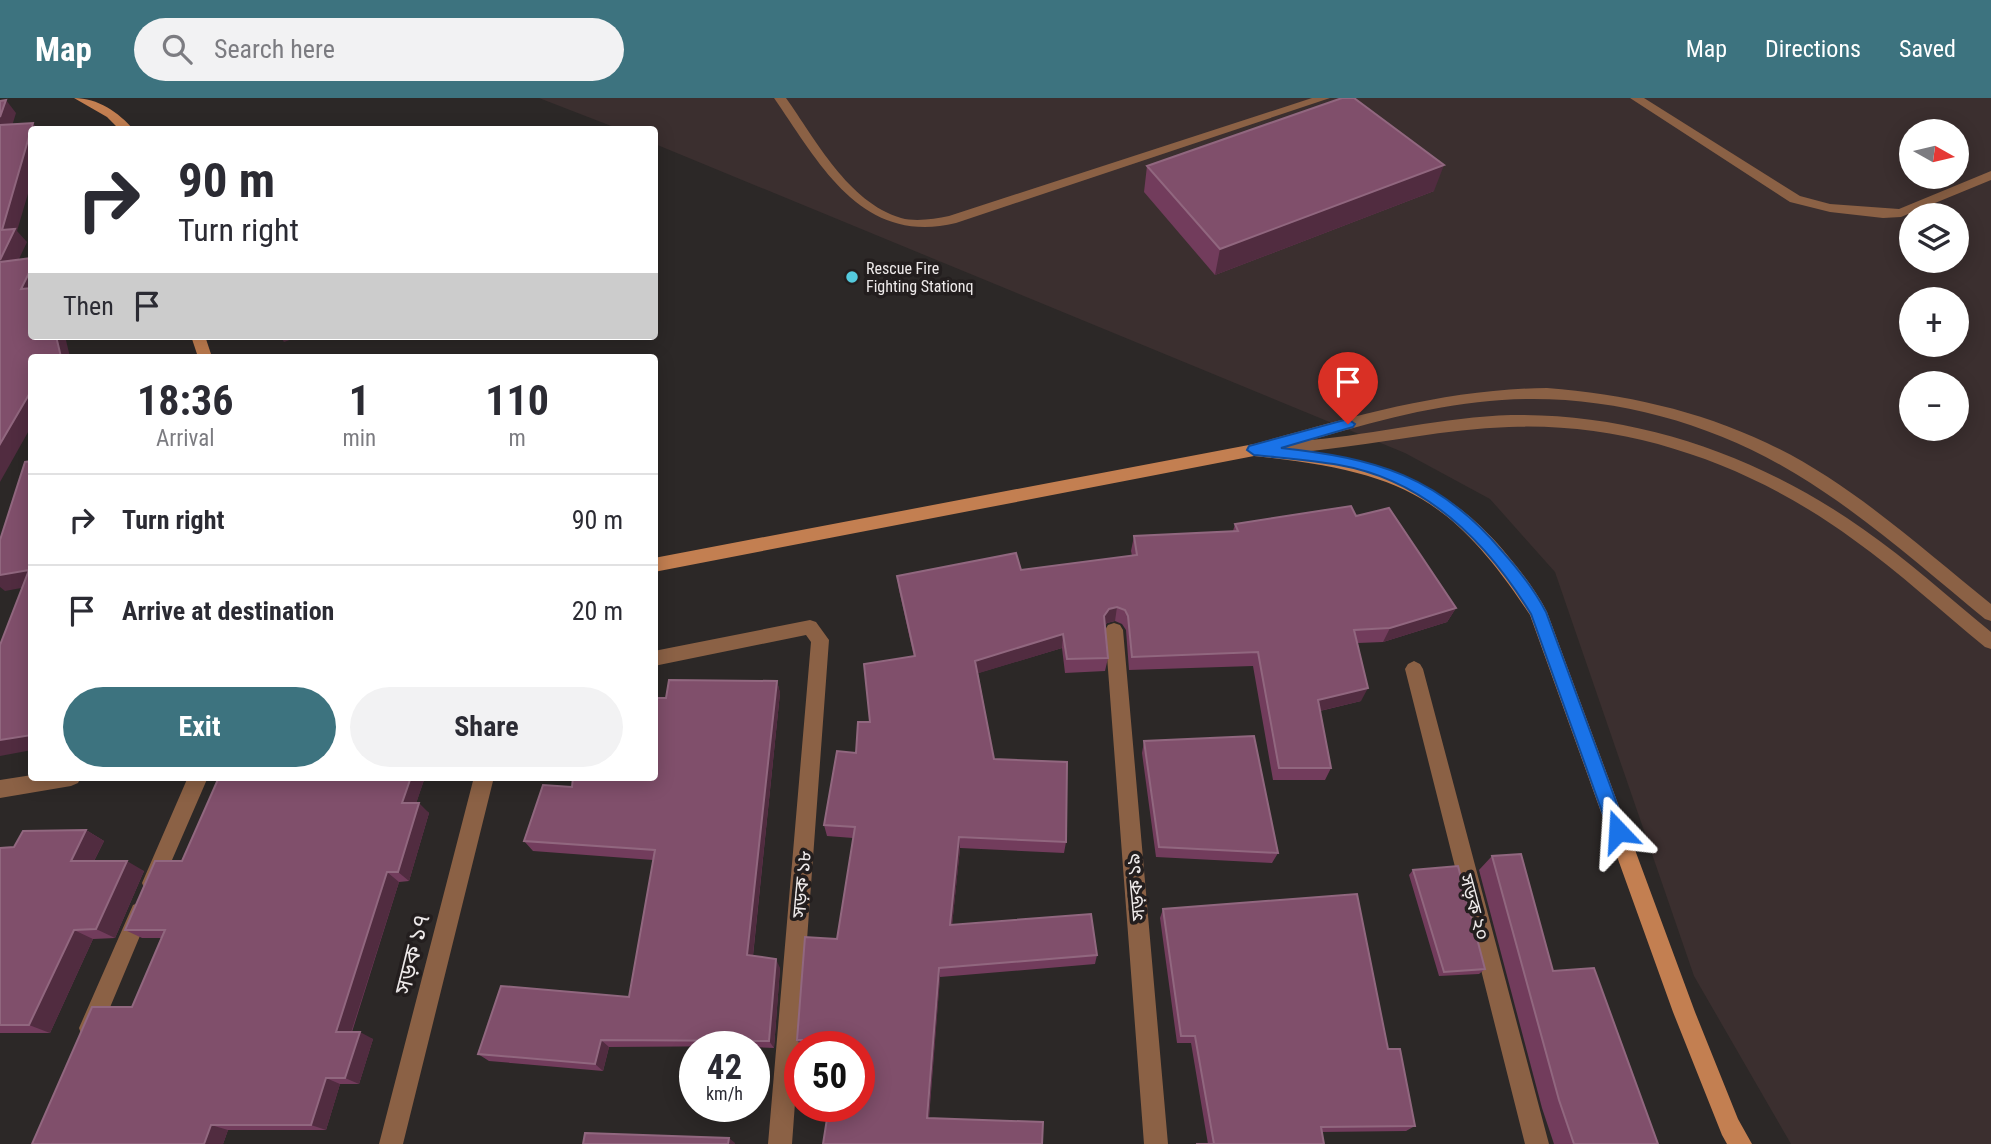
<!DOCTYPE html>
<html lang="en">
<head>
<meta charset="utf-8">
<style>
	:root { --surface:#fff; --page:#f2f2f3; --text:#2b2b33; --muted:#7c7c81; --line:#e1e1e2; --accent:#3d737f }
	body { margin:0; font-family:"Roboto Condensed","Noto Sans Bengali",sans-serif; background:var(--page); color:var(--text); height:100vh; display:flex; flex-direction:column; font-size:26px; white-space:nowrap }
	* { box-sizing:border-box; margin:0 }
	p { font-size:23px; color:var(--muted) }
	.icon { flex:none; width:38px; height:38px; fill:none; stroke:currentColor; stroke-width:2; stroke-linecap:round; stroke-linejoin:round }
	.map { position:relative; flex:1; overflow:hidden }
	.sheet { position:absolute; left:28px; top:256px; width:630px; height:427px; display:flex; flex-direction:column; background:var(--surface); border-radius:7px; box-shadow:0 4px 18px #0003 }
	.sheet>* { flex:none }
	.guide { position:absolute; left:28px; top:28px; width:630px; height:214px; border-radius:7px; box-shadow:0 4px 18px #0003; background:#fff; color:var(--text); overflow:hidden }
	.needle { width:46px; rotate:98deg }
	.tools { position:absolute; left:1899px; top:21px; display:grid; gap:14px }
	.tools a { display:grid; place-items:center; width:70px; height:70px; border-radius:50%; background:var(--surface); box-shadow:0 4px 18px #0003; font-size:35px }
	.speed { position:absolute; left:679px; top:933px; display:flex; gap:14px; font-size:35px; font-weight:700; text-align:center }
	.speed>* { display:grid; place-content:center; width:91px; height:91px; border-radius:50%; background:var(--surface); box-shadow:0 4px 18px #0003; line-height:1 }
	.speed small { font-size:18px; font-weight:400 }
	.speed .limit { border:10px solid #d22; background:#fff; color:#111 }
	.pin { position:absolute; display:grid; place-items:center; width:60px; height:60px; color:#fff; margin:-72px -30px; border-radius:50% 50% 50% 0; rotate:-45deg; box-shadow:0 0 7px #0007 }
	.pin .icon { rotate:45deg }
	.me { position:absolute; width:77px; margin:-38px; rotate:340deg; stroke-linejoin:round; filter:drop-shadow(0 0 5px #0008) }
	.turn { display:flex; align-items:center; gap:24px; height:147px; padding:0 35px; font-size:32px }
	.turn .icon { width:91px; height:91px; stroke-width:2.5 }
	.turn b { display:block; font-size:49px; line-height:60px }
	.then { display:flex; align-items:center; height:66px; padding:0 35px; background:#0003; gap:14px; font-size:26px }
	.eta { display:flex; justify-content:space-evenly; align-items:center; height:119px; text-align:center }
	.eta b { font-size:42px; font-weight:700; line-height:49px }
	.button { display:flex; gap:14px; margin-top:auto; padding:14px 35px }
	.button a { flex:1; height:80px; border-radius:42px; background:var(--accent); color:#fff; font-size:28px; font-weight:700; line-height:80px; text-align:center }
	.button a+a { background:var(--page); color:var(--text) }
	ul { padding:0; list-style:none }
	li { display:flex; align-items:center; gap:21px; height:91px; padding:0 35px; border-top:2px solid var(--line) }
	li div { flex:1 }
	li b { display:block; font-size:26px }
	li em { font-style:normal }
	header { display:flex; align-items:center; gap:42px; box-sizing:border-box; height:98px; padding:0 35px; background:var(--accent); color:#fff }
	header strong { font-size:33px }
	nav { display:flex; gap:38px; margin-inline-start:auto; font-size:24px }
	.search { width:490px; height:63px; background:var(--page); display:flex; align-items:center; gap:18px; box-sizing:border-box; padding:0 24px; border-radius:38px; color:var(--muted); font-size:26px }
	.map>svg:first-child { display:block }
</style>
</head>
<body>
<header>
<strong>Map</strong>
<div class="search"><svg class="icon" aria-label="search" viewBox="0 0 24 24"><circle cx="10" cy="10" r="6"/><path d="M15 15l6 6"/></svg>Search here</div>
<nav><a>Map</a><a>Directions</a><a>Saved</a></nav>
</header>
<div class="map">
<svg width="1991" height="1046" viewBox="0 0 1991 1046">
	<rect width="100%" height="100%" fill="#2c2827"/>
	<path fill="#3b2f2f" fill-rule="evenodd" d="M 539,0 L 1991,0 L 1991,1046 L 1791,1046 L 1694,878 L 1555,474 L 1490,401 L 1405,355 L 655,46 L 654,32 L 619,31 ZM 1911,33 L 1956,33 L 1956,79 L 1911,79 ZM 1911,117 L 1956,117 L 1956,163 L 1911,163 ZM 1911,201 L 1956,201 L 1956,247 L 1911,247 ZM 1911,285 L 1956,285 L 1956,331 L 1911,331 Z"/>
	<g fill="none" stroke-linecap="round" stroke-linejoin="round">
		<path fill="#8b6145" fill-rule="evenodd" d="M 774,0 L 786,0 C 816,42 848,104 901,120 C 916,124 934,121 949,118 L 1312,0 L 1330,0 L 956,125 C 861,148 820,66 774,0 Z
			M 1630,0 L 1644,0 L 1800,98 L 1830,106 L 1899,111 L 1991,73 L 1991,82 L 1901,119 L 1883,120 L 1830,114 L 1790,104 Z
			M 1547,290 C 1624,296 1697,312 1767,345 C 1850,384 1920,449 1991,506 L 1991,523 L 1985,521 C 1924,471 1864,417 1796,376 C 1709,323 1604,295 1502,302 C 1437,306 1373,324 1311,342 C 1377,336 1444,319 1511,317 C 1637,315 1760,358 1863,431 C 1908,462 1948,499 1991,534 L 1991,551 L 1985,549 C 1941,513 1900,475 1854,442 C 1755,369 1633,324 1509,329 C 1446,331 1383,345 1320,352 L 1293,355 L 1285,349 L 1254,358 L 1246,352 L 1254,346 C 1351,319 1446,291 1547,290 Z"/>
		<path fill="#8b6145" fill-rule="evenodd" d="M 810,522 L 816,524 L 829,542 L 792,1046 L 768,1046 L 811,544 L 806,537 L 654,568 L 654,553 Z
			M 1114,525 L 1120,527 L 1123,532 L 1168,1046 L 1144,1046 L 1105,532 L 1108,527 Z
			M 1414,563 L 1420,566 L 1423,571 L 1549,1046 L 1525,1046 L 1405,571 L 1408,566 Z
			M 32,677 L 32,679 L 81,679 L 78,685 L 71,688 L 0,700 L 0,682 Z
			M 188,679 L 208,679 L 159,792 L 152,795 L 145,792 L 142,785 Z
			M 474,679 L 494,679 L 403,1046 L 379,1046 Z
			M 140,804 L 147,807 L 150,814 L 98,938 L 90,941 L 82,938 L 79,930 L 133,807 Z"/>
		<path fill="#c37f51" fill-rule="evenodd" d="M 74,0 C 98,0 118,14 134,32 L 120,32 L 107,19 Z
			M 191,238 L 205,238 L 212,259 L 198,259 Z
			M 1254,346 C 1356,358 1433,370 1503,452 C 1519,471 1536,492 1547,514 L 1695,914 L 1738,1021 L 1752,1046 L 1727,1046 L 1722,1037 L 1673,914 L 1530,517 C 1449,394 1397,374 1254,358 L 654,474 L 654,460 Z"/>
	</g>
	<path fill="#723c5c" d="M 1147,68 L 1434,93 L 1215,177 L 1144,94 Z
		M 1356,418 L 1456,510 L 1447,524 L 1383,544 L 1358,545 L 1361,603 L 1320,613 L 1331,670 L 1325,682 L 1273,682 L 1253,568 L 1129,572 L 1126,532 L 1122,526 L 1115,523 L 1107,525 L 1105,528 L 1108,560 L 1105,573 L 1065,575 L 1062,550 L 978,575 L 994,661 L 1066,744 L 1064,755 L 960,750 L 952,827 L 1097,857 L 1095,866 L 940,879 L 929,1020 L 1042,1046 L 859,1008 L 801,948 L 797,942 L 837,841 L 853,740 L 827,738 L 824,727 L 870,624 L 914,559 L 899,492 L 897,478 L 1021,472 L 1132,458 L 1131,453 L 1134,438 L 1233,433 L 1235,426 Z
		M 777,583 L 780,595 L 753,858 L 780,870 L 774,950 L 754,949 L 754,948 L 609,949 L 603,973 L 489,963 L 478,956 L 629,899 L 653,762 L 533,753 L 524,743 L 572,689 L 666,600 Z
		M 1144,643 L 1278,755 L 1272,765 L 1156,759 L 1142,655 Z
		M 219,679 L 425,679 L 416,705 L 429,715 L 409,783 L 399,784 L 352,934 L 373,941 L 359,986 L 340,986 L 326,1032 L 228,1032 L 223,1046 L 132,909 L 162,840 L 142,840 L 125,832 L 182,763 Z
		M 86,732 L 104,743 L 94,763 L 144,773 L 115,840 L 93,841 L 50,935 L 0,935 L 0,750 L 14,749 Z
		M 1492,758 L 1553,873 L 1658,1046 L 1554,1046 L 1542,1010 L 1479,772 Z
		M 1413,772 L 1485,871 L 1479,876 L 1439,878 L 1409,777 Z
		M 1163,811 L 1388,951 L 1415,1028 L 1406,1033 L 1322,1034 L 1208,1046 L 1191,945 L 1177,945 L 1160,820 Z"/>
	<path fill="#512c40" d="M 6,2 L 16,15 L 8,41 L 0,31 L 0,19 Z
		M 33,25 L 38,32 L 32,32 L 32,82 L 17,133 L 27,144 L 11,178 L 0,166 L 2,132 Z
		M 1444,67 L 1434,93 L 1215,177 L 1220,151 Z
		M 32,169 L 32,202 L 21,191 Z
		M 56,238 L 65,238 L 70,259 L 61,259 Z
		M 280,238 L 301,238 L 284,244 Z
		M 31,293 L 32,294 L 32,327 L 0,384 L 0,346 Z
		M 29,472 L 32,488 L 5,493 L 0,489 L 0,477 Z
		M 1117,509 L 1115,523 L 1107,525 L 1102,532 L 1104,518 L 1109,511 Z
		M 1456,510 L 1447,524 L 1383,544 L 1390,530 Z
		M 1063,536 L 1062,550 L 976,576 L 975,563 Z
		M 777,583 L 780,595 L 752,866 L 747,857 Z
		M 1368,590 L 1361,603 L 1311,615 L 1318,602 Z
		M 32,637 L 32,652 L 0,658 L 0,642 Z
		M 411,679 L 425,679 L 413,715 L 402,705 Z
		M 419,705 L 429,715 L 409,783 L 398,774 Z
		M 86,732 L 104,743 L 89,773 L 71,763 Z
		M 959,739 L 960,750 L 951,837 L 950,827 Z
		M 127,763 L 144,773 L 115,840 L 96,831 Z
		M 387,774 L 399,784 L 349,941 L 336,934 Z
		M 74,832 L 93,841 L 50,935 L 29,927 Z
		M 776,861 L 780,870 L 774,950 L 769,943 Z
		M 939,870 L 940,879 L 928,1026 L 927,1020 Z
		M 360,934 L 373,941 L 359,986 L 345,980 Z
		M 601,942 L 609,949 L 603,973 L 595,966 Z
		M 326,980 L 340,986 L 326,1032 L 311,1027 Z
		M 211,1027 L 228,1032 L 223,1046 L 204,1046 Z
		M 729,1040 L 735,1045 L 735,1046 L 728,1046 Z"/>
	<path fill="#804f6b" stroke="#91677f" stroke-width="2" d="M 1342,0 L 1354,0 L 1444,67 L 1220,151 L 1147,68 Z
		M 6,2 L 0,19 L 0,3 Z
		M 33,25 L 2,132 L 15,131 L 0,162 L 0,27 Z
		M 32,160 L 32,169 L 21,191 L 32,190 L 32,238 L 56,238 L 61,259 L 32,259 L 32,293 L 31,293 L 0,346 L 0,164 Z
		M 32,363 L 32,637 L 0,642 L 0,547 L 29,472 L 0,477 L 0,442 L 25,364 Z
		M 1351,408 L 1356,418 L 1389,410 L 1456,510 L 1390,530 L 1354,532 L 1368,590 L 1318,602 L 1331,670 L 1279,670 L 1258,554 L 1132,559 L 1128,518 L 1125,512 L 1117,509 L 1109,511 L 1104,518 L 1108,560 L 1067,561 L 1063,536 L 975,563 L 994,661 L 1067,664 L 1066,744 L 959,739 L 950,827 L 1091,816 L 1097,857 L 939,870 L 927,1020 L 1043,1024 L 1042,1046 L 823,1046 L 829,1008 L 859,1008 L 859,948 L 801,948 L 802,942 L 797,942 L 805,839 L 837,841 L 855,729 L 824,727 L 837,653 L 856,655 L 858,624 L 870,624 L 864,566 L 915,558 L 897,478 L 1016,455 L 1021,472 L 1137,457 L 1134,438 L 1238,433 L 1235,426 Z
		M 669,582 L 777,583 L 747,857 L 776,861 L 769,943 L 601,942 L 595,966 L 478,956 L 501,888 L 629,899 L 655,752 L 524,743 L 543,687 L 572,689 L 573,679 L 654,679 L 654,600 L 666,600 Z
		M 1254,638 L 1278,755 L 1159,749 L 1144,643 Z
		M 219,679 L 411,679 L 402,705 L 419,705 L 398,774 L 387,774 L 336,934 L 360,934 L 345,980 L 326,980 L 311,1027 L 211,1027 L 204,1046 L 32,1046 L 92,909 L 132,909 L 165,832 L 125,832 L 155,763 L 182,763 Z
		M 86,732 L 71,763 L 127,763 L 96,831 L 74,832 L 29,927 L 0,927 L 0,750 L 14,749 L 23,733 Z
		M 1521,756 L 1553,873 L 1594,870 L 1658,1046 L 1574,1046 L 1559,1002 L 1492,758 Z
		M 1458,768 L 1485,871 L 1444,874 L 1413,772 Z
		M 1357,796 L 1388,951 L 1400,951 L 1415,1028 L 1321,1029 L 1324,1046 L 1196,1046 L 1214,1046 L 1195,938 L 1181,938 L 1163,811 Z
		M 800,960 L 800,983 L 796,982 Z
		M 585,1035 L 729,1040 L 728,1046 L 583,1046 Z"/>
	<path fill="#1a73e8" stroke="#114b97" stroke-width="2" d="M 1348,321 L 1355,326 L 1353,329 L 1281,350 C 1375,360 1439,378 1502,453 C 1519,472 1534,491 1546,514 L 1627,733 L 1624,739 L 1618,742 L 1612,739 L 1609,733 L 1531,516 C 1487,444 1425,382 1339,367 C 1311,362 1282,360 1254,357 L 1247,352 L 1249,348 Z"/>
	<circle fill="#54cadd" stroke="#231e1e" stroke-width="2.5" cx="852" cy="179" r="7"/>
	<g text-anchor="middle" stroke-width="7" stroke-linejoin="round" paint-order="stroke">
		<g font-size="16" fill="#eeeaea" stroke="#231e1e" text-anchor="start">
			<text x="866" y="176">Rescue Fire<tspan x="866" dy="18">Fighting Stationq</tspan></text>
		</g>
		<g font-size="19" fill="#eeeaea" stroke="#231e1e">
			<text transform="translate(801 786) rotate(-85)" y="7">সড়ক ১৮</text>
			<text transform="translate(1135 789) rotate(-95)" y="7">সড়ক ১৯</text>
			<text transform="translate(1475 809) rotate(75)" y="7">সড়ক ২০</text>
		</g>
		<g font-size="23" fill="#eeeaea" stroke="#231e1e">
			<text transform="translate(412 856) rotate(-76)" y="8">সড়ক ১৭</text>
		</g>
	</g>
</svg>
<div class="tools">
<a><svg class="needle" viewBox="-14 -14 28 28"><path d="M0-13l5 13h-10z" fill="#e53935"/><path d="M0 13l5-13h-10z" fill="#7c7c81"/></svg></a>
<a><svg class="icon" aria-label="layers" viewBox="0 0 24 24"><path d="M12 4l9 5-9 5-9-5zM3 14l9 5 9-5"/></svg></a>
<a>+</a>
<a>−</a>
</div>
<div class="speed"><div>42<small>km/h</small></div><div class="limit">50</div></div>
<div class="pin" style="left:1348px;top:326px;background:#d93025"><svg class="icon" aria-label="arrive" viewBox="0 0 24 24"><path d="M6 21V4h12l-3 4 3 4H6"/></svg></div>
<svg class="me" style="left:1618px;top:733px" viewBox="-20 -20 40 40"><path d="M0-17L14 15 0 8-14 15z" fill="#1a73e8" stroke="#fff" stroke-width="4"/></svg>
<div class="guide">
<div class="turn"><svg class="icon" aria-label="right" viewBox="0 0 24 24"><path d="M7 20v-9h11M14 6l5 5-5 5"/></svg><div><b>90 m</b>Turn right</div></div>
<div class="then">Then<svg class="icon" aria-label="arrive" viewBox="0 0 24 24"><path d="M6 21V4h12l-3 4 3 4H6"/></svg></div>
</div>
<section class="sheet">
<div class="eta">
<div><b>18:36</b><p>Arrival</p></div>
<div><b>1</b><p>min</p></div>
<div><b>110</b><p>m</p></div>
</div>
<ul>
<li><svg class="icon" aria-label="right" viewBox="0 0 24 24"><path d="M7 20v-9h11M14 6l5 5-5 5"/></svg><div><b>Turn right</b></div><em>90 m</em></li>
<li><svg class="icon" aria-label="arrive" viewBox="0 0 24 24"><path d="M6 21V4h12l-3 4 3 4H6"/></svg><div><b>Arrive at destination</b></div><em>20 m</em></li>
</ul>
<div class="button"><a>Exit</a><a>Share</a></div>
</section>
</div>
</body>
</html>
